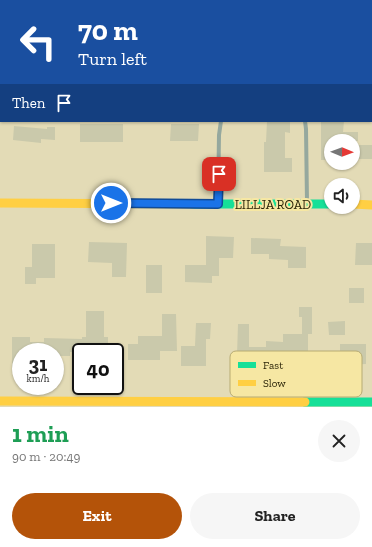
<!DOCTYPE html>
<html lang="en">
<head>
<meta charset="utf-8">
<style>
	:root { --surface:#fff; --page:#f6f6f6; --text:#222; --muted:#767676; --accent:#b45309 }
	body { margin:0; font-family:"Zilla Slab",serif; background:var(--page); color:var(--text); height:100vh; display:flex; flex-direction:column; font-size:15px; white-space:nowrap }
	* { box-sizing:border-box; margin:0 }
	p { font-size:13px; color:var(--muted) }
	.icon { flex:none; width:22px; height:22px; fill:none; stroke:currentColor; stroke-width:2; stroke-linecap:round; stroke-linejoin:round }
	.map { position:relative; height:407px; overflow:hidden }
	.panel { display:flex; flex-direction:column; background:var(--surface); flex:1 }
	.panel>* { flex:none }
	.guide { position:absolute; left:0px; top:0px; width:372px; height:122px; box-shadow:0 1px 3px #0004; background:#1a4fa0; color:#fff; overflow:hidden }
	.needle { width:26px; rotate:91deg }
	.fabs { position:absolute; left:324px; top:134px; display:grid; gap:8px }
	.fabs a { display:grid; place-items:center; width:36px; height:36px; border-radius:50%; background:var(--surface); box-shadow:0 1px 3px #0004; font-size:20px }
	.speed { position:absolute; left:12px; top:343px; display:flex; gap:8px; font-size:20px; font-weight:700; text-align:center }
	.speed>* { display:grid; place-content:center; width:52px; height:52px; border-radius:50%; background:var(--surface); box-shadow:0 1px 3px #0004; line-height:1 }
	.speed small { font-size:10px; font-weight:400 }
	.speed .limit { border:2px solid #111; border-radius:6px; background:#fff; color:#111 }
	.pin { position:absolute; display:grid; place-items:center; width:34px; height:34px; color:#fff; margin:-17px; border-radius:8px; box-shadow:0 2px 6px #0006 }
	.me { position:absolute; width:44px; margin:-22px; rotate:90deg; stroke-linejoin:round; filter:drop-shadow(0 0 3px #0008) }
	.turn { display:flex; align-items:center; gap:14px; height:84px; padding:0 12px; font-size:18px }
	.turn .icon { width:52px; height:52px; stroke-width:2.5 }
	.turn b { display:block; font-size:28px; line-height:34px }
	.then { display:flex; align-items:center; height:38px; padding:0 12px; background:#0003; gap:8px; font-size:15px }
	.round { display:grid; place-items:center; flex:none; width:42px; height:42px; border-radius:21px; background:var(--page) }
	.overview { display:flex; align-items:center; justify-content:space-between; height:68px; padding:0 12px }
	h1 { font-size:24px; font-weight:800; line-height:30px; color:#1e9e55 }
	.button { display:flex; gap:8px; margin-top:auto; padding:8px 12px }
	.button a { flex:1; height:46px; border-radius:24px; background:var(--accent); color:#fff; font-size:16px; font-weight:800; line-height:46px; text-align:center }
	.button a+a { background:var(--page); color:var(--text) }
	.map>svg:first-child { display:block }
</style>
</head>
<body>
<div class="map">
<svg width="372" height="407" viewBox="0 0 372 407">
	<rect width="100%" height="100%" fill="#e3dbb6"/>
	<path fill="#cac9ab" d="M 267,121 L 290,121 L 290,133 L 285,132 L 285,158 L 292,158 L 292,172 L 264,172 L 264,142 L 266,142 Z
		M 321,121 L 344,121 L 343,132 L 358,132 L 358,141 L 331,141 L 331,160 L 321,160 Z
		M 80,124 L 123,124 L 123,142 L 80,142 Z
		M 171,124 L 199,124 L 198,141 L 170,141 Z
		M 14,126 L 47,129 L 47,127 L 55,127 L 55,140 L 41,139 L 41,143 L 13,140 Z
		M 353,145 L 372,145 L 372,159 L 353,159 Z
		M 206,236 L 234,237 L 233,258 L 219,258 L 219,276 L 212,276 L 212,283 L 185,282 L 185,265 L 206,265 Z
		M 251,238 L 281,239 L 280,246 L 306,247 L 306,268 L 288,268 L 288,260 L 269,259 L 269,254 L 251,254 Z
		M 89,242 L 127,243 L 126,277 L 112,277 L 112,263 L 88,262 Z
		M 356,243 L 372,243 L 372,265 L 355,265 Z
		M 32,244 L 55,244 L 55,278 L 36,278 L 36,284 L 25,284 L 25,267 L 32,267 Z
		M 146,265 L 162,265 L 162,293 L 146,293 Z
		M 349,288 L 364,288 L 364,303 L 349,303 Z
		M 299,307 L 312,307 L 312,334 L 302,334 L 302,317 L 299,317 Z
		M 86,311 L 104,311 L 104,337 L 108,337 L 108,352 L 70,352 L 70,356 L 55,356 L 55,352 L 21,352 L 21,368 L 12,368 L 12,337 L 30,337 L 30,342 L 44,342 L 44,338 L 82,339 L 82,337 L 86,337 Z
		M 162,314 L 176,314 L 177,351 L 160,351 L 160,360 L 128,360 L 128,344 L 138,344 L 138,336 L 162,336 Z
		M 345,321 L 345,335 L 329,335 L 328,322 Z
		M 196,323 L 211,323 L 210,339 L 206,339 L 206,366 L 181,366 L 181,346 L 195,346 Z
		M 238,324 L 249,324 L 249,347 L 266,347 L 266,341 L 283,342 L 283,334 L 308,334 L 308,363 L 278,362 L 278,366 L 248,365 L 248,355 L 237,355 Z
		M 340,344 L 366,344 L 366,364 L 340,365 Z"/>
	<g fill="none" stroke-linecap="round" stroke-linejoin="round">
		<path stroke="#95a89e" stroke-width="4" d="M 305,121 L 306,129 L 307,202
			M 218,202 L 219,135 L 221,121"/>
		<path stroke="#16e098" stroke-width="9" d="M 192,204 L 331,204
			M 305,402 L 372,402"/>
		<path stroke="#ffcf43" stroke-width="9" d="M 0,203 L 192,204
			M 353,204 L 372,205
			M 0,401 L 305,402"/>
	</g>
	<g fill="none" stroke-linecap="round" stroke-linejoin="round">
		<g stroke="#114b97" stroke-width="10">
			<path id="route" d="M 111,203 L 218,204 L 219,174"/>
		</g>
		<use href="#route" stroke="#1a73e8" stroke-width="7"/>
	</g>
	<g text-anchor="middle" stroke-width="4" stroke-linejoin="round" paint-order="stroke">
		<g font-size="13" fill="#251f04" stroke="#f6e7a3">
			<text x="273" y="209">LILLJA ROAD</text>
		</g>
	</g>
	<rect x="230" y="351" width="132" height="46" rx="6" fill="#f6e7a3" stroke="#b7ab73" stroke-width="1"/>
	<rect x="238" y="362" width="18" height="6" fill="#16e098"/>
	<rect x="238" y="380" width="18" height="6" fill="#ffcf43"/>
	<g font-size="11" fill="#251f04">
		<text x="263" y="369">Fast</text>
		<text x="263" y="387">Slow</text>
	</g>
</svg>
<div class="fabs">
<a><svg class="needle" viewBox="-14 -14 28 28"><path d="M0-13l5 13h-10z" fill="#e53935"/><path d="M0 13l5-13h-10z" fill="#767676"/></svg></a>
<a><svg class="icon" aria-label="sound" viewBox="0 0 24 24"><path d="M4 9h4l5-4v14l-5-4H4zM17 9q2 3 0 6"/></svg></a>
</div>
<div class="speed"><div>31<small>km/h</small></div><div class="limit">40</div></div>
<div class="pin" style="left:219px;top:174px;background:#d93025"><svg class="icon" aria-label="arrive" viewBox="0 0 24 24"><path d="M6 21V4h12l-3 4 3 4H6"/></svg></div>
<svg class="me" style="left:111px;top:203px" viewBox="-20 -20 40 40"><circle r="17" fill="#1a73e8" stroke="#fff" stroke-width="3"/><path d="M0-11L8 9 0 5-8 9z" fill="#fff"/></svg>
<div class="guide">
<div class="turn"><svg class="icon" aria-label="left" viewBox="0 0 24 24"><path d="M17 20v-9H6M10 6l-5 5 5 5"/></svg><div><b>70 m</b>Turn left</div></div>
<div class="then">Then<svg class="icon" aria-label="arrive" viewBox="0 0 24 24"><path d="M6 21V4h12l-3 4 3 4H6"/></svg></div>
</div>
</div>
<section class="panel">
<div class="overview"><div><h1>1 min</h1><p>90 m · 20:49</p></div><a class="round"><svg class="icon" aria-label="close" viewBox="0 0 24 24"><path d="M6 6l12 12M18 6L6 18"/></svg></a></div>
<div class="button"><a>Exit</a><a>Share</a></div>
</section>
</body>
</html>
